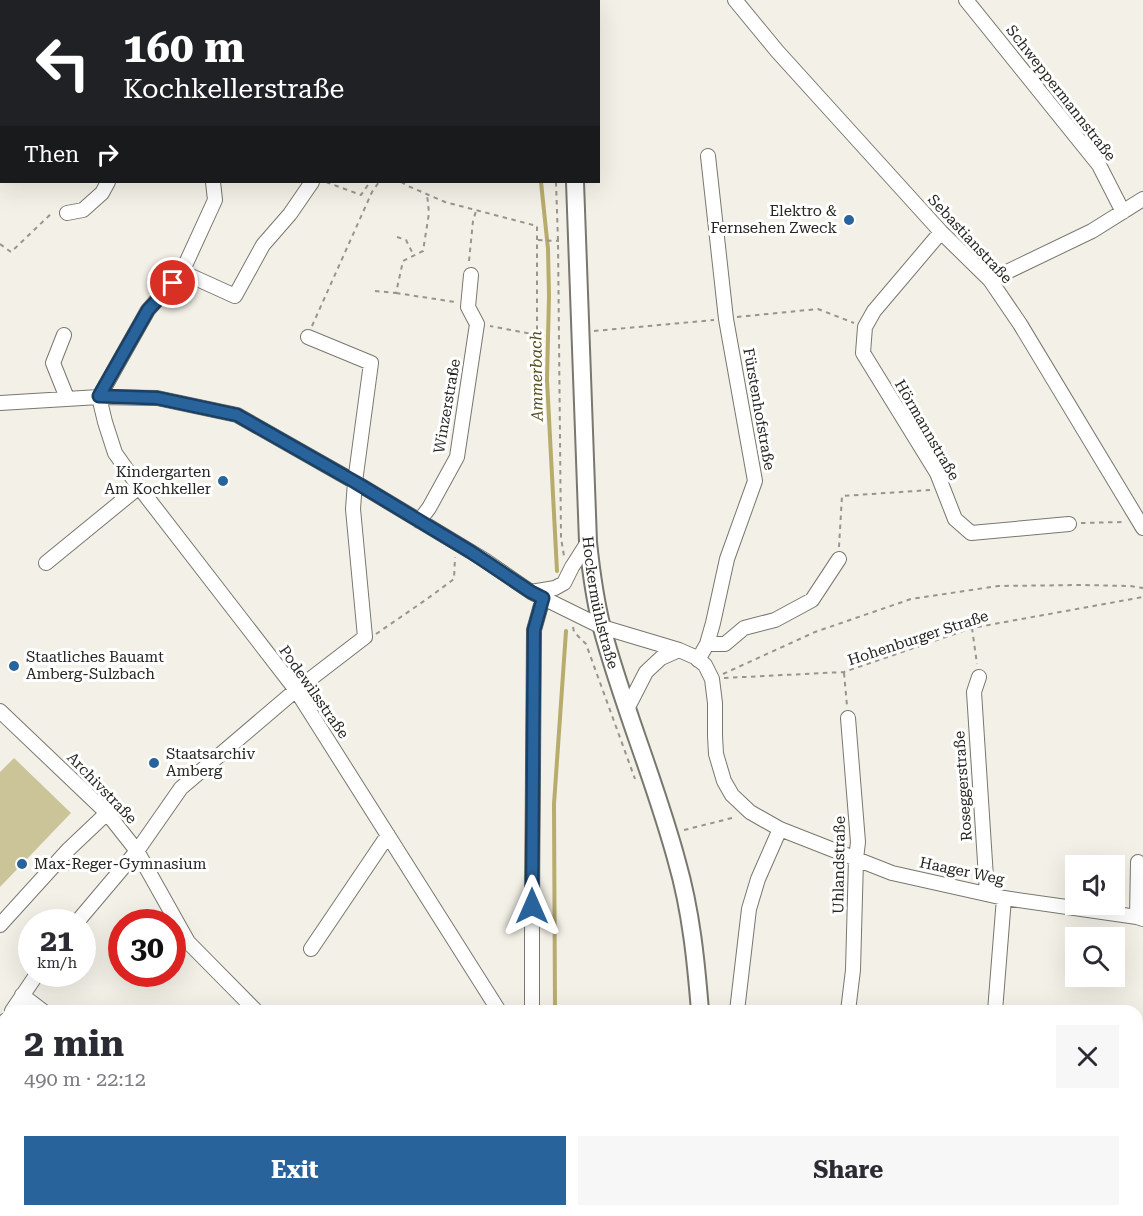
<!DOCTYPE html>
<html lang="en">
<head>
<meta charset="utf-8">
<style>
	:root { --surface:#fff; --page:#f7f7f7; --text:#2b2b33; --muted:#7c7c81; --accent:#29639b }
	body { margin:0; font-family:"Roboto Serif",serif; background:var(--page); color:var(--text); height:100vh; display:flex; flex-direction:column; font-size:22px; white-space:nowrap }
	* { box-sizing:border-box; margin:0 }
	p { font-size:20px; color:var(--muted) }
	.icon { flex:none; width:33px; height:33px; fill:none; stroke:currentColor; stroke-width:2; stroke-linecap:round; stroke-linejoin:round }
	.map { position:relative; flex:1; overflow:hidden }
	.side { position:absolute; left:0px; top:1005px; width:1143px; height:212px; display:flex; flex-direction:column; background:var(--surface); border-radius:18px 18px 0 0; box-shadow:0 6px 24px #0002 }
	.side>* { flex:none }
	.guide { position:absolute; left:0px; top:0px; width:600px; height:183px; box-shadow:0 6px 24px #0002; background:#202124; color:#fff; overflow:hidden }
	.tools { position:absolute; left:1065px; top:855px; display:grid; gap:12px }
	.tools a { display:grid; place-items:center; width:60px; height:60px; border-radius:0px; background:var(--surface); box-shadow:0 6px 24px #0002; font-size:30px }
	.speed { position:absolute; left:18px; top:909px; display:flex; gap:12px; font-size:30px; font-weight:700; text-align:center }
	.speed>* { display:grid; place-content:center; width:78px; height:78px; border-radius:50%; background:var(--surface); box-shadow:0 6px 24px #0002; line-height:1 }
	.speed small { font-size:15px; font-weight:400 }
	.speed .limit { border:9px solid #d22; background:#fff; color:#111 }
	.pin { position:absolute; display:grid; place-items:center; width:51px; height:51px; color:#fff; margin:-26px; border:3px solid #fff; border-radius:50%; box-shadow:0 2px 6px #0007 }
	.me { position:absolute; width:66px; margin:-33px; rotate:0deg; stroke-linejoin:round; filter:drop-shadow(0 0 4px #0008) }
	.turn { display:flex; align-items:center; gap:21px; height:126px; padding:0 24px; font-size:27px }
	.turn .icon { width:78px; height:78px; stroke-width:2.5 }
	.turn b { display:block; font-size:42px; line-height:51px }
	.then { display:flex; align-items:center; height:57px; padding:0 24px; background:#0003; gap:12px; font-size:22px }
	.round { display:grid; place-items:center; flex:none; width:63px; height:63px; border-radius:0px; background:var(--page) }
	.summary { display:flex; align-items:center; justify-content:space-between; height:102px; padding:0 24px }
	h1 { font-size:36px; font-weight:700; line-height:45px }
	.action { display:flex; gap:12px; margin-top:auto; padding:12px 24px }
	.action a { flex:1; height:69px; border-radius:0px; background:var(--accent); color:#fff; font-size:24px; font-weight:700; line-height:69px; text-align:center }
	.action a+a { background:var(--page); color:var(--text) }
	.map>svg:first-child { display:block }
</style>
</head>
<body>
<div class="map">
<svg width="1143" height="1216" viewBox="0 0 1143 1216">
	<rect width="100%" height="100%" fill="#f3f1e7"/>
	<path fill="#cbc498" d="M 14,758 L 71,813 L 0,887 L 0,772 Z
		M 554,1211 L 688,1210 L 688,1216 L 554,1216 Z"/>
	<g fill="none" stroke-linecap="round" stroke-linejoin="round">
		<path stroke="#b7ac6b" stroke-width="4" d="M 512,0 L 512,2
			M 541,182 L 548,249 L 549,296 L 547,380 L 557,571
			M 555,1011 L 554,804 L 566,631
			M 549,1216 L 549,1210"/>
		<g stroke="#79776e" stroke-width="16">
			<path id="minor" d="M 200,0 L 201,2
				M 336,0 L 336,2
				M 735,0 L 777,51 L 941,232 L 990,280 L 1020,324 L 1143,528
				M 966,0 L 1099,165 L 1123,212
				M 38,2 L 40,0
				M 0,38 L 2,36
				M 0,152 L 2,150
				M 67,213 L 83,210 L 102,193 L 108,182
				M 941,232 L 874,311 L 865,327 L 863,353 L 937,473 L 955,519 L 971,533 L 1069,524
				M 182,272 L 235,296 L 263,245 L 290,214 L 312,182
				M 990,280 L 1092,231 L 1143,199
				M 64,335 L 53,363 L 67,398
				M 99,397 L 105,422 L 115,453 L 139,487 L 296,690 L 499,1011
				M 99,397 L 148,310 L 182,272 L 215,200 L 213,182
				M 0,403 L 99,397 L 157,398 L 237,415 L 355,482 L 483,559 L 531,592 L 602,627 L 679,650 L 695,657 L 705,665 L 712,679 L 715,703 L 715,736 L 716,754 L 724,781 L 732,795 L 750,812 L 780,829 L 892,873 L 1004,898 L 1137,917 L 1143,919
				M 419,521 L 429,508 L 457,457 L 477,324 L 468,307 L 471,275
				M 46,563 L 139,487
				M 531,592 L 555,588 L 564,583 L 572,567 L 588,542
				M 707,644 L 725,644 L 744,628 L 775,620 L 812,600 L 839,559
				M 698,660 L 707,644 L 713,623 L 727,559 L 755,481 L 726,319 L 708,156
				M 979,677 L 974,692 L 987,893
				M 627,709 L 646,672 L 661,658 L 679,650
				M 0,711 L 107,813 L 137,851 L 188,942 L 256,1011
				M 1137,917 L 1138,862
				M 77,922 L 137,851 L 181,788 L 296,690 L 365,637 L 353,509 L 355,482 L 371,363 L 308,337
				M 0,925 L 69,849 L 107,813
				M 311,949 L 388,835
				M 22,995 L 43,1011
				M 12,1011 L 37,974
				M 532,1011 L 532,906 L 534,630 L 543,598
				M 737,1011 L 749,909 L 758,879 L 780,829
				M 848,1011 L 853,970 L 856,859 L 858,842 L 848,718
				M 995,1011 L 1004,898
				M 0,1029 L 6,1020
				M 1137,1173 L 1143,1153
				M 862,1210 L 866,1216
				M 327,1216 L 331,1210
				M 427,1216 L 428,1210
				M 922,1216 L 925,1210
				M 1123,1216 L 1125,1210"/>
		</g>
		<g stroke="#79776e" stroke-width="20">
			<g id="major">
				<path d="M 574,2 L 574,0"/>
				<path id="s1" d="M 575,182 L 588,542 C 591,571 595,600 602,628 C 623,707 656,783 677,862 C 691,911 696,961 700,1011"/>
				<path d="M 711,1210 L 712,1216"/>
			</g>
		</g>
		<path stroke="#96958e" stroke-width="2" stroke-dasharray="4.5 4.5" stroke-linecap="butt" d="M 551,0 L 551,2
			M 326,182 L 361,195 L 370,182
			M 401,182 L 408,186 L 445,202 L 537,226 L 537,335 L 490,326
			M 556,182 L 558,241 L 561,538 L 564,556
			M 397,237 L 406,240 L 414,256
			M 538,240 L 559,241
			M 0,244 L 11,252 L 53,212
			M 469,261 L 473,221 L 476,211
			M 375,291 L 396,293 L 403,261 L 423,251 L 429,213 L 427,194
			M 396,293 L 455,302
			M 737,317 L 818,309 L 854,323
			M 312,326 L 372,192 L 379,182
			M 594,331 L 714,320
			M 1081,523 L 1123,522
			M 839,547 L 842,496 L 930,490
			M 573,627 L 574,632 L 586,644 L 635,779
			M 972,628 L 977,664
			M 376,634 L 427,599 L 454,579 L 455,557
			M 844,673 L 847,706
			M 723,674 L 815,632 L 911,599 L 998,586 L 1082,585 L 1130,586 L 1143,588
			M 724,678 L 844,672 L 972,628 L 1143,597
			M 684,830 L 736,817
			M 695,1210 L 695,1216
			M 125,1216 L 129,1210"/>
		<use href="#minor" stroke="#fff" stroke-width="14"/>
		<use href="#major" stroke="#fff" stroke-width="16"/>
	</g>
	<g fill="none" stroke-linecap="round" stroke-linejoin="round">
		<g stroke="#1b4065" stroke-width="15">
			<path id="route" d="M 173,283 L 148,310 L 99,396 L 157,398 L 237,415 L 355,482 L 471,552 L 531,592 L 543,598 L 534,630 L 532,906"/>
		</g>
		<use href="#route" stroke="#29639b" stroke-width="10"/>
	</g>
	<g fill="#29639b" stroke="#fff" stroke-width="2">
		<circle cx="849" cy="220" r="6"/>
		<circle cx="223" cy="481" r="6"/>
		<circle cx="14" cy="666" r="6"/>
		<circle cx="154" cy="763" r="6"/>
		<circle cx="22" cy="864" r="6"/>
	</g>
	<g text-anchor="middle" stroke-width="6" stroke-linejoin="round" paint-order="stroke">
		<g font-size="15" fill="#252521" stroke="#fff">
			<text transform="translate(1061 93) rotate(52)" y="5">Schweppermannstraße</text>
			<text transform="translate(970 239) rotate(47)" y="5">Sebastianstraße</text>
			<text transform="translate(447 406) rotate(-80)" y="5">Winzerstraße</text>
			<text transform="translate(759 409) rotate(80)" y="5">Fürstenhofstraße</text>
			<text transform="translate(927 430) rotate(60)" y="5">Hörmannstraße</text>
			<text dy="5" stroke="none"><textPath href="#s1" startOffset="422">Hockermühlstraße</textPath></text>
			<text transform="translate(918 638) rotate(-18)" y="5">Hohenburger Straße</text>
			<text transform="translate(314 692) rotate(55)" y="5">Podewilsstraße</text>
			<text transform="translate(963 786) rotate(-94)" y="5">Roseggerstraße</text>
			<text transform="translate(102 788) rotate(46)" y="5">Archivstraße</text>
			<text transform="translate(839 865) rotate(-89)" y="5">Uhlandstraße</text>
			<text transform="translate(962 871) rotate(12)" y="5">Haager Weg</text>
		</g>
		<g font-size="15" fill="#252521" stroke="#fff" text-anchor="start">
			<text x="837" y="216" text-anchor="end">Elektro &amp;<tspan x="837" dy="17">Fernsehen Zweck</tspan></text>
			<text x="211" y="477" text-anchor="end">Kindergarten<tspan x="211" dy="17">Am Kochkeller</tspan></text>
			<text x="26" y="662">Staatliches Bauamt<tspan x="26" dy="17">Amberg-Sulzbach</tspan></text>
			<text x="166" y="759">Staatsarchiv<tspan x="166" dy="17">Amberg</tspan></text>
			<text x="34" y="869">Max-Reger-Gymnasium</text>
		</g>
		<g font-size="16" font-style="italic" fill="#574f1d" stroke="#fff">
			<text transform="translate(536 376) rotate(-91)" y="6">Ammerbach</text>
		</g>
	</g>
</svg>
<div class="tools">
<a><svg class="icon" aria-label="sound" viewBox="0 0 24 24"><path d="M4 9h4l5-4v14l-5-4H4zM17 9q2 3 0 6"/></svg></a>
<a><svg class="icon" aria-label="search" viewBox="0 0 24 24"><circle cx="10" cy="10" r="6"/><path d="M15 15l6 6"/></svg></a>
</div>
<div class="speed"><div>21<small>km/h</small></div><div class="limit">30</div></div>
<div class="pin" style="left:173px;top:283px;background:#d93025"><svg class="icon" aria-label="arrive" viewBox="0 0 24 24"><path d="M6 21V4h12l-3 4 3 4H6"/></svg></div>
<svg class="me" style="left:532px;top:906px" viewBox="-20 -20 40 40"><path d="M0-17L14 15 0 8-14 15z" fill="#29639b" stroke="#fff" stroke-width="4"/></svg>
<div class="guide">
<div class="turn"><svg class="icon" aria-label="left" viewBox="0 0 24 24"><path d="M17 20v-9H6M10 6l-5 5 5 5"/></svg><div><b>160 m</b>Kochkellerstraße</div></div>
<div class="then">Then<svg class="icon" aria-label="right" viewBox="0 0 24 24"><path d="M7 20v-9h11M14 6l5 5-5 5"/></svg></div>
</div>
<section class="side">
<div class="summary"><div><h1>2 min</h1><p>490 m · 22:12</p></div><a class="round"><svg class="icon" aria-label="close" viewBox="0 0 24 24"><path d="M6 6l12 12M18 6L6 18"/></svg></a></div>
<div class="action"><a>Exit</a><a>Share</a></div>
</section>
</div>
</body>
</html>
